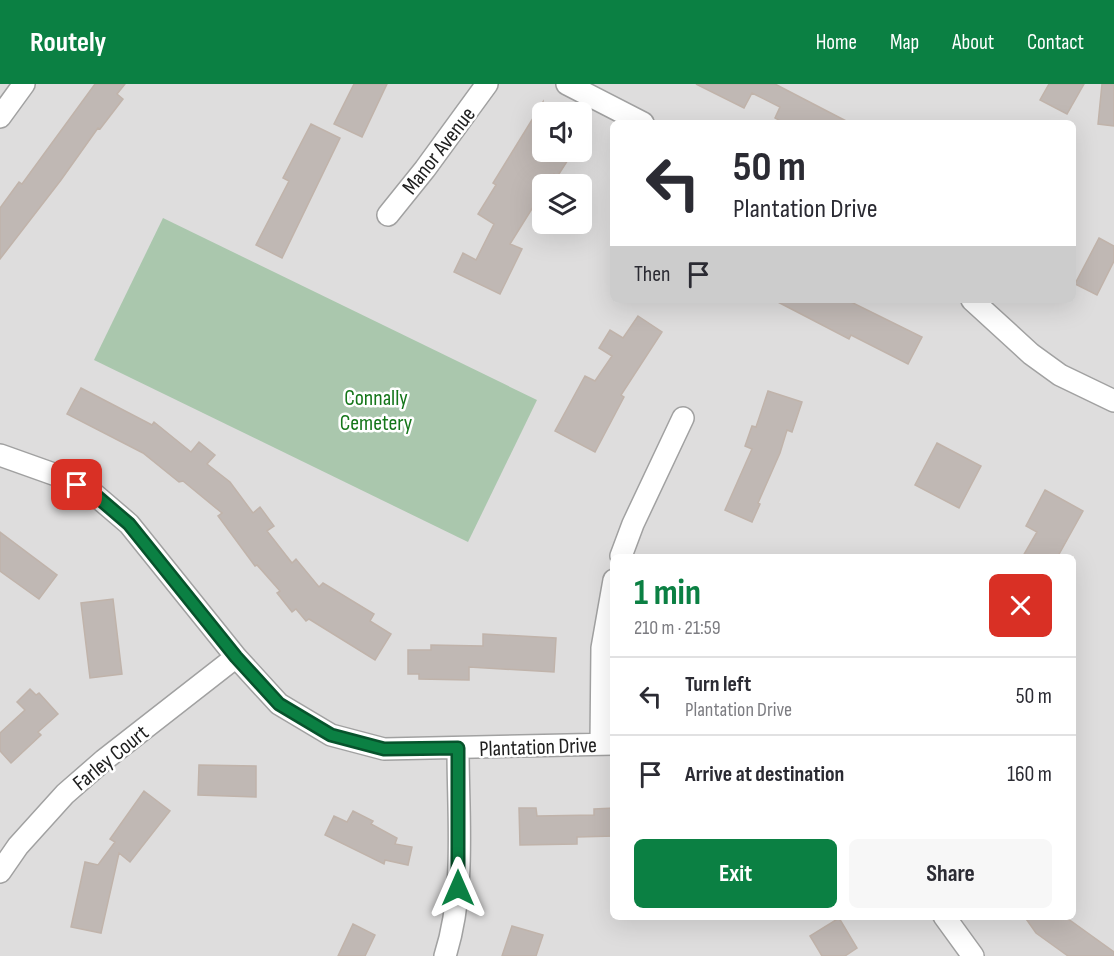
<!DOCTYPE html>
<html lang="en">
<head>
<meta charset="utf-8">
<style>
	:root { --surface:#fff; --page:#f7f7f7; --text:#2b2b33; --muted:#7c7c81; --line:#e1e1e2; --accent:#0b8043 }
	body { margin:0; font-family:"Sofia Sans Condensed",sans-serif; background:var(--page); color:var(--text); height:100vh; display:flex; flex-direction:column; font-size:22px; white-space:nowrap }
	* { box-sizing:border-box; margin:0 }
	p { font-size:20px; color:var(--muted) }
	.icon { flex:none; width:33px; height:33px; fill:none; stroke:currentColor; stroke-width:2; stroke-linecap:round; stroke-linejoin:round }
	.map { position:relative; flex:1; overflow:hidden }
	.side { position:absolute; left:610px; top:470px; width:466px; height:366px; display:flex; flex-direction:column; background:var(--surface); border-radius:9px; box-shadow:0 6px 24px #0002 }
	.side>* { flex:none }
	.banner { position:absolute; left:610px; top:36px; width:466px; height:183px; border-radius:9px; box-shadow:0 6px 24px #0002; background:#fff; color:var(--text); overflow:hidden }
	.tools { position:absolute; left:532px; top:18px; display:grid; gap:12px }
	.tools a { display:grid; place-items:center; width:60px; height:60px; border-radius:9px; background:var(--surface); box-shadow:0 6px 24px #0002; font-size:30px }
	.pin { position:absolute; display:grid; place-items:center; width:51px; height:51px; color:#fff; margin:-26px; border-radius:12px; box-shadow:0 3px 9px #0006 }
	.me { position:absolute; width:66px; margin:-33px; rotate:0deg; stroke-linejoin:round; filter:drop-shadow(0 0 4px #0008) }
	.turn { display:flex; align-items:center; gap:21px; height:126px; padding:0 24px; font-size:27px }
	.turn .icon { width:78px; height:78px; stroke-width:2.5 }
	.turn b { display:block; font-size:42px; line-height:51px }
	.then { display:flex; align-items:center; height:57px; padding:0 24px; background:#0003; gap:12px; font-size:22px }
	.round { display:grid; place-items:center; flex:none; width:63px; height:63px; border-radius:9px; background:var(--page) }
	.overview { display:flex; align-items:center; justify-content:space-between; height:102px; padding:0 24px }
	h1 { font-size:36px; font-weight:700; line-height:45px; color:var(--accent) }
	.primary-button { display:flex; gap:12px; margin-top:auto; padding:12px 24px }
	.primary-button a { flex:1; height:69px; border-radius:9px; background:var(--accent); color:#fff; font-size:24px; font-weight:700; line-height:69px; text-align:center }
	.primary-button a+a { background:var(--page); color:var(--text) }
	ul { padding:0; list-style:none }
	li { display:flex; align-items:center; gap:18px; height:78px; padding:0 24px; border-top:2px solid var(--line) }
	li div { flex:1 }
	li b { display:block; font-size:22px }
	li em { font-style:normal }
	header { display:flex; align-items:center; gap:36px; box-sizing:border-box; height:84px; padding:0 30px; background:var(--accent); color:#fff }
	header strong { font-size:28px }
	nav { display:flex; gap:33px; margin-inline-start:auto; font-size:21px }
	.map>svg:first-child { display:block }
</style>
</head>
<body>
<header>
<strong>Routely</strong>
<nav><a>Home</a><a>Map</a><a>About</a><a>Contact</a></nav>
</header>
<div class="map">
<svg width="1114" height="872" viewBox="0 0 1114 872">
	<rect width="100%" height="100%" fill="#efece7"/>
	<path fill="#dedddd" fill-rule="evenodd" d="M 0,0 L 1114,0 L 1114,872 L 0,872 ZM 543,28 L 582,28 L 582,68 L 543,68 ZM 614,39 L 1074,39 L 1074,216 L 614,216 ZM 543,100 L 582,100 L 582,140 L 543,140 ZM 614,472 L 1074,472 L 1074,832 L 614,832 Z"/>
	<path fill="#aac7ad" d="M 163,134 L 537,316 L 468,458 L 94,276 Z"/>
	<path fill="#c0b8b4" stroke="#c0b3aa" stroke-width="1.5" d="M 95,0 L 125,0 L 117,10 L 123,15 L 100,45 L 98,44 L 61,96 L 0,175 L 0,124 L 19,98 L 22,100 Z
		M 354,0 L 387,0 L 362,53 L 334,40 Z
		M 696,0 L 775,0 L 850,39 L 784,39 L 775,34 L 780,23 L 752,9 L 744,24 Z
		M 1049,0 L 1084,0 L 1067,30 L 1040,16 Z
		M 1102,0 L 1114,0 L 1114,42 L 1098,40 Z
		M 543,18 L 543,68 L 573,68 L 557,93 L 554,90 L 547,100 L 543,100 L 543,107 L 510,160 L 522,165 L 500,210 L 454,188 L 463,169 L 476,176 L 494,140 L 478,130 L 496,101 L 493,99 Z
		M 311,40 L 340,54 L 282,174 L 256,161 L 289,97 L 283,94 Z
		M 1099,154 L 1114,162 L 1114,177 L 1097,211 L 1075,200 Z
		M 774,216 L 847,216 L 922,253 L 908,280 L 851,251 L 849,255 Z
		M 638,232 L 662,248 L 621,311 L 624,313 L 595,368 L 555,347 L 585,292 L 595,297 L 612,272 L 599,264 L 610,246 L 623,254 Z
		M 81,304 L 152,341 L 154,338 L 191,368 L 199,358 L 215,371 L 207,380 L 230,398 L 253,429 L 260,423 L 274,442 L 267,447 L 292,479 L 296,475 L 319,503 L 323,499 L 374,530 L 370,537 L 391,550 L 375,576 L 309,535 L 306,537 L 296,525 L 292,528 L 277,509 L 280,507 L 257,481 L 255,482 L 218,432 L 222,429 L 183,397 L 179,398 L 143,369 L 67,330 Z
		M 768,307 L 802,318 L 792,348 L 787,346 L 780,369 L 758,419 L 760,420 L 752,438 L 725,426 L 752,365 L 745,362 L 752,342 L 756,343 Z
		M 937,359 L 981,382 L 959,424 L 915,401 Z
		M 1045,406 L 1083,427 L 1058,472 L 1023,472 L 1037,448 L 1026,442 Z
		M 0,448 L 57,491 L 39,515 L 0,487 Z
		M 113,515 L 122,590 L 90,594 L 81,519 Z
		M 483,550 L 556,554 L 554,588 L 469,583 L 469,596 L 419,595 L 419,590 L 408,590 L 408,566 L 431,566 L 431,561 L 483,562 Z
		M 30,605 L 36,611 L 39,609 L 58,630 L 38,648 L 41,651 L 11,679 L 0,667 L 0,649 L 25,626 L 17,618 Z
		M 199,681 L 256,682 L 256,713 L 198,711 Z
		M 144,707 L 170,727 L 130,778 L 119,769 L 101,849 L 71,843 L 85,778 L 98,781 L 115,758 L 110,755 Z
		M 519,724 L 536,724 L 537,732 L 594,731 L 594,725 L 614,724 L 614,752 L 577,753 L 577,760 L 520,761 Z
		M 353,727 L 373,737 L 371,740 L 397,754 L 395,760 L 412,763 L 408,781 L 385,776 L 384,780 L 325,751 L 334,732 L 347,738 Z
		M 1024,832 L 1064,832 L 1114,868 L 1114,872 L 1068,872 L 1036,849 Z
		M 839,834 L 857,864 L 845,872 L 822,872 L 810,852 Z
		M 353,840 L 375,851 L 365,872 L 338,872 Z
		M 512,842 L 543,851 L 536,872 L 502,872 Z"/>
	<g fill="none" stroke-linecap="round" stroke-linejoin="round">
		<g stroke="#a1a1a1" stroke-width="24">
			<path id="minor" d="M 567,0 L 643,39
				M 0,33 L 24,0
				M 388,131 L 425,85 L 487,0
				M 972,216 L 1031,270 L 1060,291 L 1114,317
				M 0,371 L 59,392 L 94,410 L 129,440 L 236,573 L 279,620 L 331,651 L 384,665 L 614,660
				M 621,472 L 633,440 L 683,334
				M 601,660 L 602,564 L 614,496
				M 0,788 L 18,762 L 65,710 L 104,676 L 236,573
				M 944,832 L 973,872
				M 445,872 C 466,806 458,733 458,664"/>
		</g>
		<use href="#minor" stroke="#fff" stroke-width="21"/>
	</g>
	<g fill="none" stroke-linecap="round" stroke-linejoin="round">
		<g stroke="#07532c" stroke-width="15">
			<path id="route" d="M 77,401 L 94,410 L 129,440 L 236,573 L 279,620 L 331,651 L 384,665 L 458,664 L 458,804"/>
		</g>
		<use href="#route" stroke="#0b8043" stroke-width="10"/>
	</g>
	<g text-anchor="middle" stroke-width="5" stroke-linejoin="round" paint-order="stroke">
		<g font-size="22" fill="#202020" stroke="#fff">
			<text transform="translate(438 66) rotate(-52)" y="8">Manor Avenue</text>
			<text transform="translate(538 662) rotate(-2)" y="8">Plantation Drive</text>
			<text transform="translate(110 673) rotate(-39)" y="8">Farley Court</text>
		</g>
		<g font-size="22" fill="#15761a" stroke="#fff">
			<text x="376" y="321">Connally<tspan x="376" dy="25">Cemetery</tspan></text>
		</g>
	</g>
</svg>
<div class="tools">
<a><svg class="icon" aria-label="sound" viewBox="0 0 24 24"><path d="M4 9h4l5-4v14l-5-4H4zM17 9q2 3 0 6"/></svg></a>
<a><svg class="icon" aria-label="layers" viewBox="0 0 24 24"><path d="M12 4l9 5-9 5-9-5zM3 14l9 5 9-5"/></svg></a>
</div>
<div class="pin" style="left:77px;top:401px;background:#d93025"><svg class="icon" aria-label="arrive" viewBox="0 0 24 24"><path d="M6 21V4h12l-3 4 3 4H6"/></svg></div>
<svg class="me" style="left:458px;top:804px" viewBox="-20 -20 40 40"><path d="M0-17L14 15 0 8-14 15z" fill="#0b8043" stroke="#fff" stroke-width="4"/></svg>
<div class="banner">
<div class="turn"><svg class="icon" aria-label="left" viewBox="0 0 24 24"><path d="M17 20v-9H6M10 6l-5 5 5 5"/></svg><div><b>50 m</b>Plantation Drive</div></div>
<div class="then">Then<svg class="icon" aria-label="arrive" viewBox="0 0 24 24"><path d="M6 21V4h12l-3 4 3 4H6"/></svg></div>
</div>
<section class="side">
<div class="overview"><div><h1>1 min</h1><p>210 m · 21:59</p></div><a class="round" style="background:#d93025;color:#fff"><svg class="icon" aria-label="close" viewBox="0 0 24 24"><path d="M6 6l12 12M18 6L6 18"/></svg></a></div>
<ul>
<li><svg class="icon" aria-label="left" viewBox="0 0 24 24"><path d="M17 20v-9H6M10 6l-5 5 5 5"/></svg><div><b>Turn left</b><p>Plantation Drive</p></div><em>50 m</em></li>
<li><svg class="icon" aria-label="arrive" viewBox="0 0 24 24"><path d="M6 21V4h12l-3 4 3 4H6"/></svg><div><b>Arrive at destination</b></div><em>160 m</em></li>
</ul>
<div class="primary-button"><a>Exit</a><a>Share</a></div>
</section>
</div>
</body>
</html>
